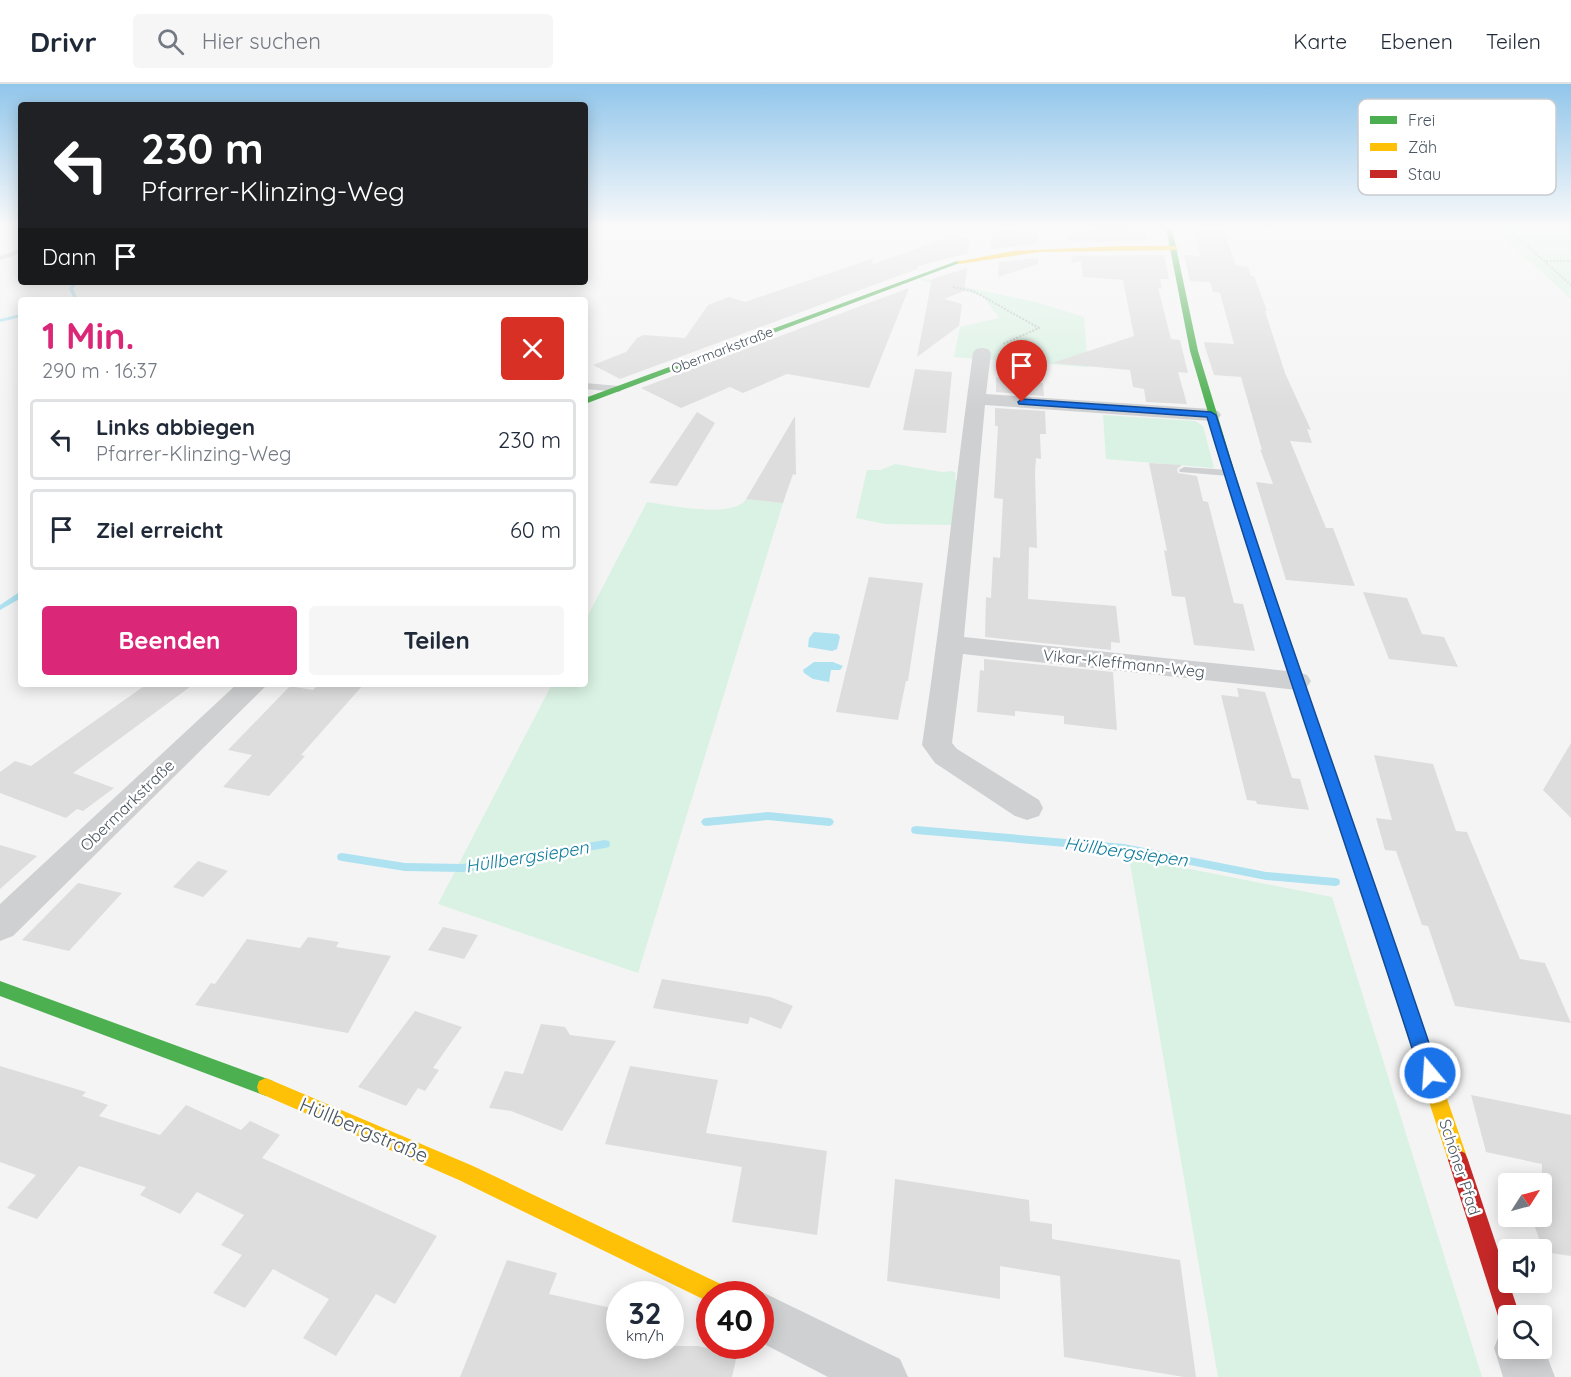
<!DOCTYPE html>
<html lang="de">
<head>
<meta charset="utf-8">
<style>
	:root { --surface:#fff; --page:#f6f6f7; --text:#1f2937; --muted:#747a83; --line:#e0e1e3; --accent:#db2777 }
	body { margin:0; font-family:Quicksand,sans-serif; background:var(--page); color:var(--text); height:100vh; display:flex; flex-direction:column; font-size:22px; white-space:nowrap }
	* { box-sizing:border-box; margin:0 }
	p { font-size:20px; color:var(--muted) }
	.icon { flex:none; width:33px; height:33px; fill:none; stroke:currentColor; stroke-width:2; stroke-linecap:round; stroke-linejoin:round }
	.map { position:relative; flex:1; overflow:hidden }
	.panel { position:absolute; left:18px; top:213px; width:570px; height:390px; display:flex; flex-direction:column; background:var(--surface); border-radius:6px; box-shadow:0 3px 15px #0003 }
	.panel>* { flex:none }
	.guide { position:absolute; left:18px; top:18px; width:570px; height:183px; border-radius:6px; box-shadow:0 3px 15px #0003; background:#202124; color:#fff; overflow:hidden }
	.needle { width:39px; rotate:54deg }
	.controls { position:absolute; left:1498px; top:1089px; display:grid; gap:12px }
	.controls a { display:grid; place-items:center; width:54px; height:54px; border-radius:6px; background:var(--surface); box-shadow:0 3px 15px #0003; font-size:30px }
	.speed { position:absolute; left:606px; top:1197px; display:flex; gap:12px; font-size:30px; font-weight:700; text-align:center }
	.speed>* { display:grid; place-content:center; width:78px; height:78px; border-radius:50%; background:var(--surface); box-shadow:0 3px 15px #0003; line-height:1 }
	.speed small { font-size:15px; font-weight:400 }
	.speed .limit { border:9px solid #d22; background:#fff; color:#111 }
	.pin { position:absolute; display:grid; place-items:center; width:51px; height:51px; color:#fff; margin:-62px -26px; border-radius:50% 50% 50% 0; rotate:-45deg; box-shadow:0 0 6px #0007 }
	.pin .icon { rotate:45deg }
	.me { position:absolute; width:66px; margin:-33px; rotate:342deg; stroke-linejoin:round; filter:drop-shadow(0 0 4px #0008) }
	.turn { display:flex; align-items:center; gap:21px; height:126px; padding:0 24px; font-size:27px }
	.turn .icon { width:78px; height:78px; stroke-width:2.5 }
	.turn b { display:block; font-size:42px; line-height:51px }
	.then { display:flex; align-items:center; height:57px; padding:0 24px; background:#0003; gap:12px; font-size:22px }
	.round { display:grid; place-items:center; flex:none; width:63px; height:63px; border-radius:6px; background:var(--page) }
	.head { display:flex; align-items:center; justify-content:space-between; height:102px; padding:0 24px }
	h1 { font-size:36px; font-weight:700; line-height:45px; color:var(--accent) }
	.primary-button { display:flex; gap:12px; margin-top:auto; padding:12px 24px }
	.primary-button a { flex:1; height:69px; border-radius:6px; background:var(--accent); color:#fff; font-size:24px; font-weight:700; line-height:69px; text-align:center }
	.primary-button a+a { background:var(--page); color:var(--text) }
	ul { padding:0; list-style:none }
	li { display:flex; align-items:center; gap:18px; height:81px; margin:0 12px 9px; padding:0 12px; border:3px solid var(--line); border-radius:6px }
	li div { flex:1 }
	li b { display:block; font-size:22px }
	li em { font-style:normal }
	header { display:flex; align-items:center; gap:36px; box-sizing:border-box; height:84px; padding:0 30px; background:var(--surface); border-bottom:2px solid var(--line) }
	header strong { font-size:28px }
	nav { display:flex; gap:33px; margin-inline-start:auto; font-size:21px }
	.search { width:420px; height:54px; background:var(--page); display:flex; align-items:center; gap:15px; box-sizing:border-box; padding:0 21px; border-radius:6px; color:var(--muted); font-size:22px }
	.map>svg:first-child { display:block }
</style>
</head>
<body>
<header>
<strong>Drivr</strong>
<div class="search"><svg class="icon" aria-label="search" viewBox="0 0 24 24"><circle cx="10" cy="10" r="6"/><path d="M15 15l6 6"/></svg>Hier suchen</div>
<nav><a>Karte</a><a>Ebenen</a><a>Teilen</a></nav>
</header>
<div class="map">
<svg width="1571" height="1293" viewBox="0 0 1571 1293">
	<rect width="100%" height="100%" fill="#f4f4f4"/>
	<path fill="#d9f2e3" d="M 1493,144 L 1571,144 L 1571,215 Z
		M 922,194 L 1036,218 L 1084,233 L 1088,283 L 954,273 L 960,243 L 999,234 L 983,212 L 919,196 Z
		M 1103,331 L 1195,337 L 1203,342 L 1214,384 L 1106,375 Z
		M 895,380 L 942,388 L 952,387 L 956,389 L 955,396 L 962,397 L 957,441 L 885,440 L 856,434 L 867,386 L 881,386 Z
		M 746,415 L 783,419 L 638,889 L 438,820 L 552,600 L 585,600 L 585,537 L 647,418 C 667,421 736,435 746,415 Z
		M 1129,773 L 1332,813 L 1482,1293 L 1218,1293 Z"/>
	<path fill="#aee2f0" d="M 814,548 L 838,550 L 840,553 L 837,565 L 832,567 L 808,563 L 809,554 Z
		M 814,578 L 833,578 L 843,582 L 840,586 L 831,586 L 829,598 L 813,595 L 804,589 L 803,586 Z"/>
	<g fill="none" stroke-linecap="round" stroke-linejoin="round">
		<path fill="#aee2f0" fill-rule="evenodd" d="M 74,198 L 78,198 L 73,204 L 78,216 L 74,216 L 69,204 Z
			M 21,230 L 21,233 L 0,238 L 0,235 Z
			M 18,509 L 21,509 L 21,514 L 0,526 L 0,521 Z
			M 768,728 L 829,734 L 832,735 L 834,738 L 832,741 L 829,742 L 768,736 L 706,742 L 703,741 L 701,738 L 703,735 L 706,734 Z
			M 916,742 L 1124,760 L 1266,788 L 1335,794 L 1339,795 L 1340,798 L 1339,801 L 1335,802 L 1266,796 L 1124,768 L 916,750 L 912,749 L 911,746 L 912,743 Z
			M 605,756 L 609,757 L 610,760 L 609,763 L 605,764 L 463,788 L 405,787 L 342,777 L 338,776 L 337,773 L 338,770 L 342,769 L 405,779 L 463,780 Z"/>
	</g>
	<path fill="#ddddde" d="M 1094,144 L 1125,144 L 1125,148 L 1145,149 L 1148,157 L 1069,158 L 1067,150 L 1082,151 L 1082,146 L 1094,147 Z
		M 1194,144 L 1223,146 L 1236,181 L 1248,183 L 1251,192 L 1254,192 L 1267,227 L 1265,227 L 1285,289 L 1311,346 L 1307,345 L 1312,359 L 1290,357 L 1326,444 L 1333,444 L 1355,502 L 1286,496 L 1256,398 L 1273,400 L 1260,365 L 1262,366 L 1241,293 L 1214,291 L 1206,266 L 1204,258 L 1234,260 L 1220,209 L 1213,208 L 1210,198 L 1190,197 L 1184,171 L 1200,172 Z
		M 1002,146 L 1037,149 L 1037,160 L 990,165 L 992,148 Z
		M 954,151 L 970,155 L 968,169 L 918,182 L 917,185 L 620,295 L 593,281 L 626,268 L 637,254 L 644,251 L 685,254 L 708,221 L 729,213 L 745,218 L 874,174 L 871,181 Z
		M 1164,171 L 1169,195 L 1160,195 L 1162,205 L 1158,204 L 1171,255 L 1180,256 L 1188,289 L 1178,288 L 1187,320 L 1146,318 L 1144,305 L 1133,303 L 1130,286 L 1052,279 L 1134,252 L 1123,196 L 1083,193 L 1081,177 L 1072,179 L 1071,172 Z
		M 1038,174 L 1038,180 L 998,193 L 999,178 Z
		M 967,184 L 964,207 L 944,215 L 962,220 L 959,242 L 917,273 L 932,195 Z
		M 909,204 L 869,304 L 787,290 L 743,309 L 730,303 L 681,324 L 641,304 Z
		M 915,285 L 952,288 L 946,349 L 903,346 Z
		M 996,293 L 1043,299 L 1044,312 L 996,308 Z
		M 995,324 L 1045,327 L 1046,350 L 1040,350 L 1041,375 L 1036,374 L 1035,389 L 1037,464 L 1029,463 L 1028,515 L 1116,522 L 1120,559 L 1111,558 L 1111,566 L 985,553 L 986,513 L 991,514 L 993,473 L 1000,474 L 1003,415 L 994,414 L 998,342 L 995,342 Z
		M 697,328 L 715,339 L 677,402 L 649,399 Z
		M 795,332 L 796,391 L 793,390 L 783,419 L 746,415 Z
		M 1149,379 L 1182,381 L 1177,385 L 1178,389 L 1197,392 L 1203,417 L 1208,418 L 1234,519 L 1243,520 L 1255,567 L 1194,561 L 1185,513 L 1172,512 L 1164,466 L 1167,467 Z
		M 869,493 L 923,499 L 908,597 L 906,597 L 898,636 L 836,628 Z
		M 1363,508 L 1407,514 L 1422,550 L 1444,553 L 1458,583 L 1389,575 Z
		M 984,575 L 1113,588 L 1117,646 L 1064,640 L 1064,632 L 1015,627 L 1015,632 L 977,628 L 980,586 L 984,587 Z
		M 147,600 L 194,600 L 73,689 L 114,704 L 83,727 L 77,725 L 66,734 L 0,709 L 0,688 L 15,677 L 31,682 Z
		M 319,600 L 364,600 L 301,671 L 305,672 L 269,712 L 223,703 L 252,671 L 228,666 L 290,602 L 313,606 Z
		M 1237,604 L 1265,608 L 1292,694 L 1300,695 L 1309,726 L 1257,720 L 1256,717 L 1247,716 L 1221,611 L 1239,613 Z
		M 1571,659 L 1571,734 L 1543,706 Z
		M 1374,671 L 1433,680 L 1456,747 L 1467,748 L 1520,875 L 1545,879 L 1571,939 L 1455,922 L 1428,842 L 1422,841 L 1396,767 L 1385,766 L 1376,734 L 1392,736 Z
		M 0,761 L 37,772 L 0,805 Z
		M 198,777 L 228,787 L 203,813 L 173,803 Z
		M 78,799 L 122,809 L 69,867 L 22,856 Z
		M 443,843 L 478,851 L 464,875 L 428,866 Z
		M 308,853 L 339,858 L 336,863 L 391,872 L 348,949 L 195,921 L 211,899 L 215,900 L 247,855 L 300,864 Z
		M 662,895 L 770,913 L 793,922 L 781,945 L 750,933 L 748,940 L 653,924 Z
		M 415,927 L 462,943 L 433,984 L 439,986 L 425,1007 L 418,1004 L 406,1022 L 358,1003 Z
		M 541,940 L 565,943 L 570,951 L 616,957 L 562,1047 L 511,1027 L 489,1024 L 505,987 L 523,990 Z
		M 0,982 L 86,1008 L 82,1012 L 108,1021 L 99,1032 L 160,1051 L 186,1021 L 241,1046 L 250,1037 L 280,1051 L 262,1074 L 437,1152 L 395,1220 L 376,1210 L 336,1272 L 303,1254 L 329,1215 L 273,1185 L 245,1224 L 213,1209 L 242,1171 L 221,1161 L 244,1131 L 197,1108 L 180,1130 L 140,1111 L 146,1103 L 79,1082 L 37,1135 L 7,1124 L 36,1091 L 0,1078 Z
		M 630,982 L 718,996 L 706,1049 L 827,1067 L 817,1151 L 732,1138 L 742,1083 L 605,1060 Z
		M 1471,1011 L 1571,1031 L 1571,1172 L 1544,1168 L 1531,1132 L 1542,1132 L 1542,1080 L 1486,1068 Z
		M 895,1095 L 1029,1116 L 1030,1137 L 1052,1140 L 1052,1155 L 1180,1176 L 1196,1293 L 1184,1293 L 1064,1273 L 1060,1192 L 1000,1182 L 1000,1215 L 887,1197 Z
		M 507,1176 L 557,1189 L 549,1210 L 620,1226 L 620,1262 L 698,1262 L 737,1271 L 732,1293 L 460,1293 Z"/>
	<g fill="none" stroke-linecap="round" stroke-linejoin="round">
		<path stroke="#bcc7c4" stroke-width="2" stroke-dasharray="2 1.5" stroke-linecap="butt" d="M 1507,144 L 1571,201
			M 1546,177 L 1571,177
			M 953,203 L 973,207 L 1039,244 L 1003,260"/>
		<path fill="#ced0d2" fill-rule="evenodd" d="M 21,165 L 21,169 L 0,176 L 0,172 Z
			M 585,299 L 619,302 L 624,305 L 619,308 L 585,305 Z
			M 1184,383 L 1229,386 L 1234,389 L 1229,392 L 1180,388 L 1179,386 Z"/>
		<path fill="#ced0d2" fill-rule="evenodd" d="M 982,264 L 988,265 L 991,269 L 986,310 L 1211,325 L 1218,327 L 1221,331 L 1218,335 L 1211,337 L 985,321 L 964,553 L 1297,588 L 1307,591 L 1311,597 L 1307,603 L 1297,606 L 963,570 L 952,659 L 957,665 L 1039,716 L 1043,724 L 1039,732 L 1027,736 L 1015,732 L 935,679 L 922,661 C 942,531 955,398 973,269 L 976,265 Z
			M 237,600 L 268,600 L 13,852 L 0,857 L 0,820 Z
			M 760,1207 L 900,1275 L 908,1293 L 828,1293 L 760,1258 L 760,1210 L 753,1210 Z
			M 1509,1243 L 1509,1264 L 1542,1264 L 1542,1259 L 1555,1293 L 1503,1293 L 1494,1264 L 1501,1246 Z"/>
		<path fill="#4caf50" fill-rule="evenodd" d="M 1166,144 L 1172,144 L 1198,267 L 1261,475 L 1336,690 L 1334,694 L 1329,695 L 1322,690 L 1251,475 L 1190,267 Z
			M 957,177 L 962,178 L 585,320 L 585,314 Z
			M 0,897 L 273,997 L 275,1003 L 273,1009 L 266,1012 L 0,912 Z"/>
		<path fill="#ffc107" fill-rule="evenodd" d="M 1121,162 L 1175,162 L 1178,164 L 1175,166 L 1040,168 L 959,180 L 956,178 L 1013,167 Z
			M 1329,685 L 1336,690 L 1468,1076 L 1465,1083 L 1458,1086 L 1451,1083 L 1448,1076 L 1322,690 Z
			M 266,994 L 473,1082 L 725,1202 L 728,1210 L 710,1210 L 709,1218 L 459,1096 L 259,1009 L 257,1003 L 259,997 Z"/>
		<path fill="#c62828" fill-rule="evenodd" d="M 1458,1066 L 1465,1069 L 1468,1076 L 1520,1232 L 1509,1232 L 1509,1243 L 1501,1240 L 1498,1232 L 1448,1076 L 1451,1069 Z"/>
	</g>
	<linearGradient id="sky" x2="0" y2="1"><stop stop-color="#91c6eb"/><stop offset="0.44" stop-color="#fafafa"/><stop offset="1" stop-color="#fafafa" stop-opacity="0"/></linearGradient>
	<rect width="1571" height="325" fill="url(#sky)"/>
	<path fill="#1a73e8" stroke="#114b97" stroke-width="1.5" d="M 1022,315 L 1211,328 L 1216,331 C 1285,552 1366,769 1439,989 L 1436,995 L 1430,998 L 1423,995 L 1420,989 C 1350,770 1273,553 1207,333 L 1019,320 L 1018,318 Z"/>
	<g text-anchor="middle" stroke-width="5" stroke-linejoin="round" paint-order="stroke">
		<g font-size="14" fill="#4a5661" stroke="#fff">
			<text transform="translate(722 266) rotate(-21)" y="5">Obermarkstraße</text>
		</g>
		<g font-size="16" fill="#4a5661" stroke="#fff">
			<text transform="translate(1124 579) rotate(6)" y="6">Vikar-Kleffmann-Weg</text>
			<text transform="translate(127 721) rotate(-44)" y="6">Obermarkstraße</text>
			<text transform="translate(1460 1083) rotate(72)" y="6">Schöner Pfad</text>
		</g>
		<g font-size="18" font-style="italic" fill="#0c7c9b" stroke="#fff">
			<text transform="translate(1126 768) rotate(8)" y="6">Hüllbergsiepen</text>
			<text transform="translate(527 773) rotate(-9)" y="6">Hüllbergsiepen</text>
		</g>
		<g font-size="20" fill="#4a5661" stroke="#fff">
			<text transform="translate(364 1046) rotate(23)" y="7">Hüllbergstraße</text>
		</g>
	</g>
	<rect x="1358" y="15" width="198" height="96" rx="9" fill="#fff" stroke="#c9ccd0" stroke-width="1.5"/>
	<rect x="1370" y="32" width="27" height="8" fill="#4caf50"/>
	<rect x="1370" y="59" width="27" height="8" fill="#ffc107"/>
	<rect x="1370" y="86" width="27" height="8" fill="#c62828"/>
	<g font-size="16" fill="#4a5661">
		<text x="1408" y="42">Frei</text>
		<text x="1408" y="69">Zäh</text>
		<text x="1408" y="96">Stau</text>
	</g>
</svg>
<div class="controls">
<a><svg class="needle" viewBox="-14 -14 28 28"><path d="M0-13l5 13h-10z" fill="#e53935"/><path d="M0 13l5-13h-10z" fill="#747a83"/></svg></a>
<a><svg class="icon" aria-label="sound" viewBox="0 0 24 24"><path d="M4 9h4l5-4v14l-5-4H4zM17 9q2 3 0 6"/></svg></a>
<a><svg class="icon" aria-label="search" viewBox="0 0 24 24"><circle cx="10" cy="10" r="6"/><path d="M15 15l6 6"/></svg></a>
</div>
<div class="speed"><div>32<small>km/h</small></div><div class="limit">40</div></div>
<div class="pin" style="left:1022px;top:318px;background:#d93025"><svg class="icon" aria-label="arrive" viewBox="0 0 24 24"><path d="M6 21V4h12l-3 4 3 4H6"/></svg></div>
<svg class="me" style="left:1430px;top:989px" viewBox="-20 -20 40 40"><circle r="17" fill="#1a73e8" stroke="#fff" stroke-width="3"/><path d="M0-11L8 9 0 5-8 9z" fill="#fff"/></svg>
<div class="guide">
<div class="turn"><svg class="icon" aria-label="left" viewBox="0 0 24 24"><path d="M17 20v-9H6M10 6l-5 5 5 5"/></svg><div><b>230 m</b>Pfarrer-Klinzing-Weg</div></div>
<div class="then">Dann<svg class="icon" aria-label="arrive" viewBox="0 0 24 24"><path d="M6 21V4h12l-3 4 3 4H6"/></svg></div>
</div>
<section class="panel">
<div class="head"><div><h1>1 Min.</h1><p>290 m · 16:37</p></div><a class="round" style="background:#d93025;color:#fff"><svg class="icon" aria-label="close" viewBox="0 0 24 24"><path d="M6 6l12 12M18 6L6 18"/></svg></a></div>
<ul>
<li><svg class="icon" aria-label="left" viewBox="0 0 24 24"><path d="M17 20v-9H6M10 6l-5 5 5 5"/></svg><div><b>Links abbiegen</b><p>Pfarrer-Klinzing-Weg</p></div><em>230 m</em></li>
<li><svg class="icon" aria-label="arrive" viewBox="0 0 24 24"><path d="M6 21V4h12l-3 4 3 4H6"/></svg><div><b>Ziel erreicht</b></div><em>60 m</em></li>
</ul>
<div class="primary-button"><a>Beenden</a><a>Teilen</a></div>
</section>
</div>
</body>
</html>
